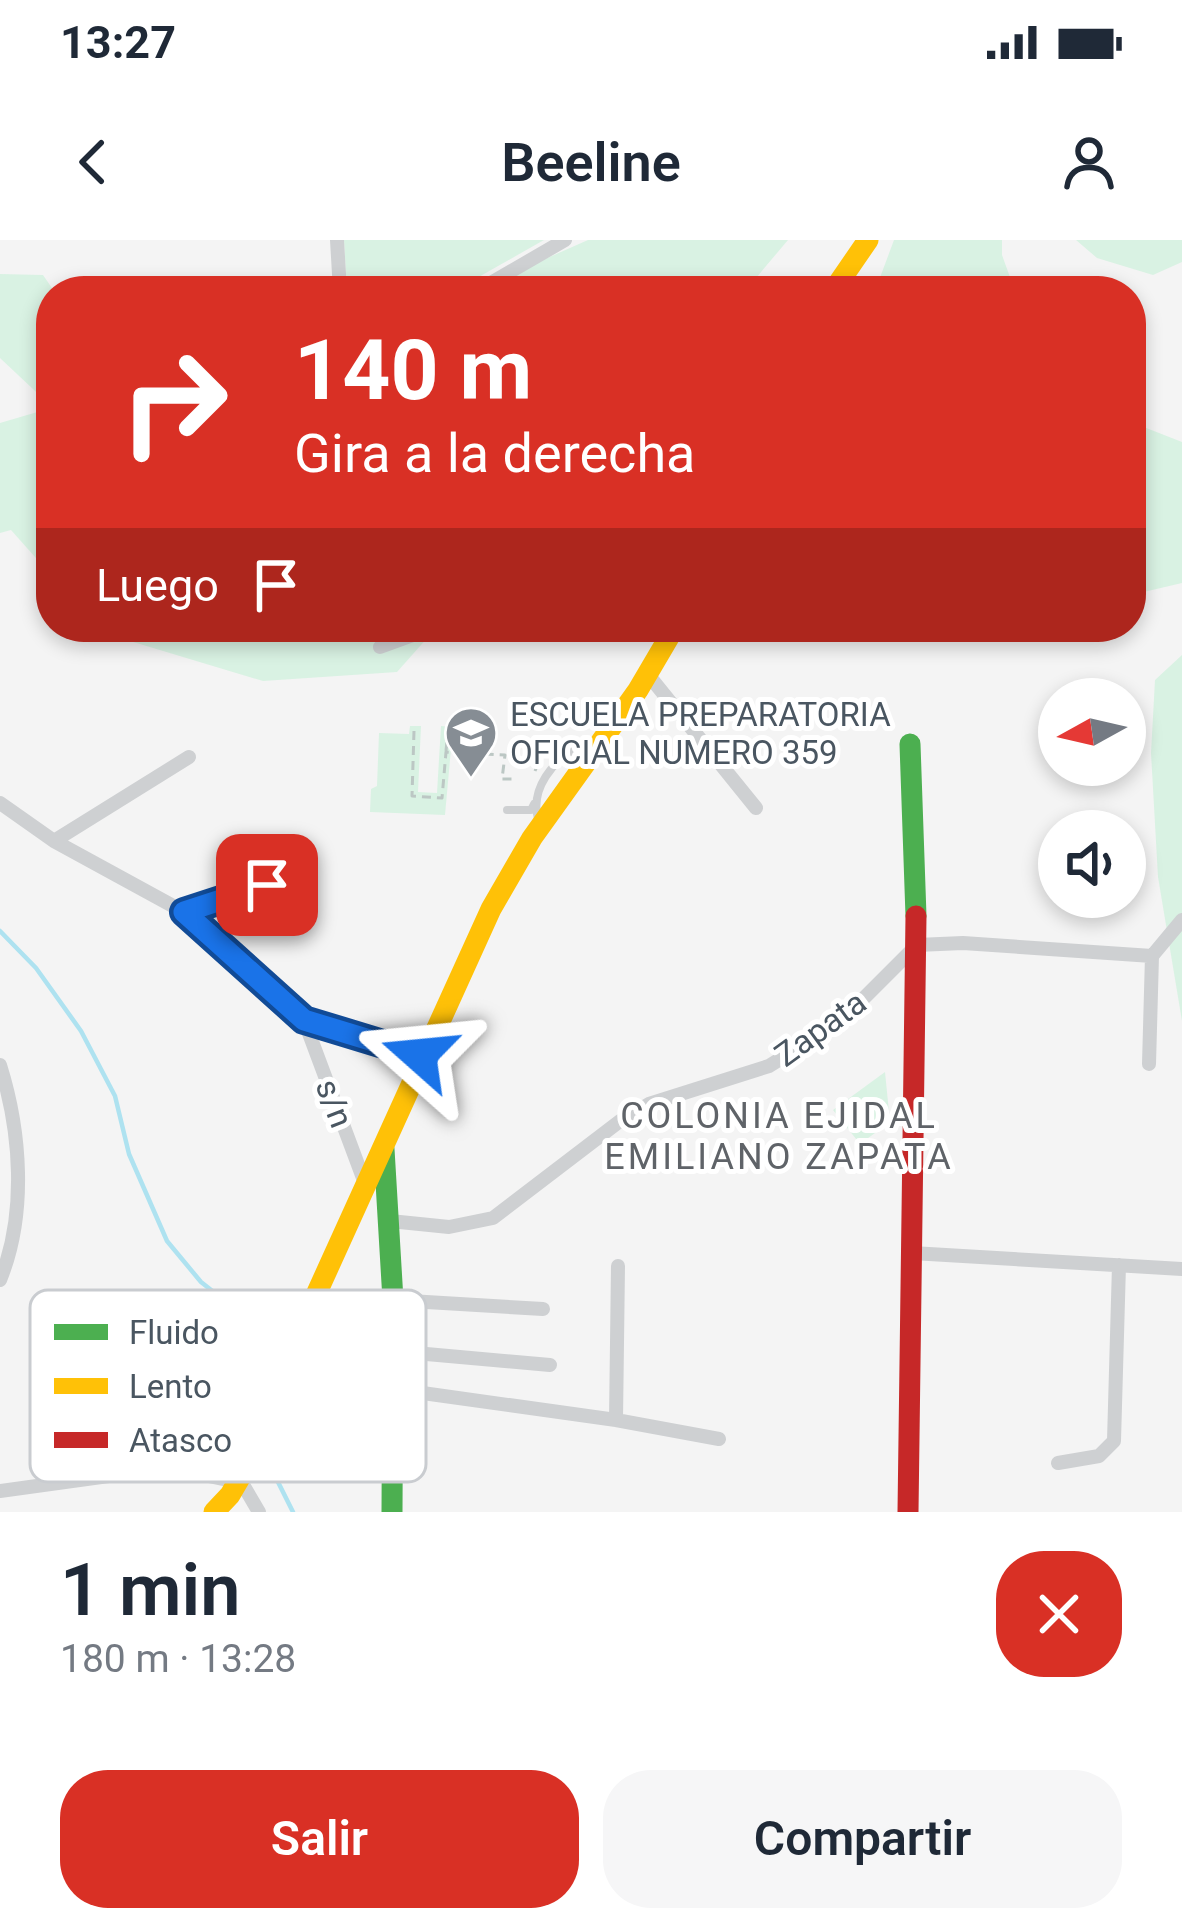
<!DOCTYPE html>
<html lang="es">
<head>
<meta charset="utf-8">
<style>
	:root { --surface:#fff; --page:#f6f6f7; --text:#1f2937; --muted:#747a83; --accent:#d93025 }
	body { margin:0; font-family:Roboto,sans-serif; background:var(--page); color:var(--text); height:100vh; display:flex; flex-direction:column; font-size:45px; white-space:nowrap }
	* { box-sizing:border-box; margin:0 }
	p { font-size:39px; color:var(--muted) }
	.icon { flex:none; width:66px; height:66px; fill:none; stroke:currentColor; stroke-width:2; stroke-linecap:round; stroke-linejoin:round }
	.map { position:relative; height:1272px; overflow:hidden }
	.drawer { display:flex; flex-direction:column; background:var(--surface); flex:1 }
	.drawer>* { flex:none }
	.banner { position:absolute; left:36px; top:36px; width:1110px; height:366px; border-radius:48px; box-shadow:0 6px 18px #0003; background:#d93025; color:#fff; overflow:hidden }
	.needle { width:78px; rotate:262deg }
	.controls { position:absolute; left:1038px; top:438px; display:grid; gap:24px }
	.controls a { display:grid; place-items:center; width:108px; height:108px; border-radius:50%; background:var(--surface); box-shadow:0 6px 18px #0003; font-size:60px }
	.pin { position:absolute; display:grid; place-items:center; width:102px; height:102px; color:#fff; margin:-51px; border-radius:24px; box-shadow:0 6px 18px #0006 }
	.me { position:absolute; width:132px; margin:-66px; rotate:288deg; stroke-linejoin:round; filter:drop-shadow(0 0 9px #0008) }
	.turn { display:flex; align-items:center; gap:42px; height:252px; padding:0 60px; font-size:54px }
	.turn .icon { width:156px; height:156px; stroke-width:2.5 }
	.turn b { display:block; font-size:84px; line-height:102px }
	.then { display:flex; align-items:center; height:114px; padding:0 60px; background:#0003; gap:24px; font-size:45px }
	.round { display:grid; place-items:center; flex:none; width:126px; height:126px; border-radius:48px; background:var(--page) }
	.summary { display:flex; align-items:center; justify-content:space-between; height:204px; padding:0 60px }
	h1 { font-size:72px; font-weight:600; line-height:90px }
	.action { display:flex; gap:24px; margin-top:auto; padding:24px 60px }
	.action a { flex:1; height:138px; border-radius:48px; background:var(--accent); color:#fff; font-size:48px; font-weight:600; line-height:138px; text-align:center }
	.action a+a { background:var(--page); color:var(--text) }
	.status { display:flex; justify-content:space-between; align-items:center; height:84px; padding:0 60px; background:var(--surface); direction:ltr }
	.status svg { height:33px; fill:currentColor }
	header { display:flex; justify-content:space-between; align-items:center; height:156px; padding:0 60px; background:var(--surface); font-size:54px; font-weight:600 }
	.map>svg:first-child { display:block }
</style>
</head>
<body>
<div class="status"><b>13:27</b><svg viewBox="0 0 49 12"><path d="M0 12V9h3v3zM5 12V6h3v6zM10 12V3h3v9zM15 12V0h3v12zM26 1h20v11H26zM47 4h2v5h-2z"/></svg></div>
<header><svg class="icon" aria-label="back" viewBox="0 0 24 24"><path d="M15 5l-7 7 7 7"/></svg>Beeline<svg class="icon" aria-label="person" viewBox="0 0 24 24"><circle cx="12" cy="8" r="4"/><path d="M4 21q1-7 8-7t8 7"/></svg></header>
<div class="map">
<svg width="1182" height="1272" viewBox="0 0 1182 1272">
	<rect width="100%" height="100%" fill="#f4f4f4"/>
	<path fill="#d9f2e3" d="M 344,0 L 544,0 L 454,51 L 347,51 Z
		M 588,0 L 788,0 L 745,51 L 489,51 L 518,31 Z
		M 894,0 L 1002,0 L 1002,15 L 1015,51 L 875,51 Z
		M 1076,0 L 1182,0 L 1182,22 L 1153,35 L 1097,18 Z
		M 0,34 L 43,35 L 54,51 L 51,166 L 0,118 Z
		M 51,168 L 51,335 L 11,290 L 0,293 L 0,183 Z
		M 1131,182 L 1182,202 L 1182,343 L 1131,355 Z
		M 96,387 L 437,387 L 397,432 L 263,441 L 100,392 Z
		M 1182,415 L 1182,781 L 1158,637 L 1151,513 L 1155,440 Z
		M 410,486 L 421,486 L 418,552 L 437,553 L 441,486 L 453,487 L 445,575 L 370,572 L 371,549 L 377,546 L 379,493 L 409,494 Z
		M 885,832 L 890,882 L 860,904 L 833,870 Z"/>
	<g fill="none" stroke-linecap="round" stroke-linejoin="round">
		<path stroke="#aee2f0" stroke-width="4.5" d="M 0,691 L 36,728 L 81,791 L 115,856 L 129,914 L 167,1001 L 201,1042 L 225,1061 L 255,1112 L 259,1146 L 253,1164
			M 273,1232 L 293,1272"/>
		<path stroke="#bcc7c4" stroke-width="3" stroke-dasharray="9 6" stroke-linecap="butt" d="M 414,491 L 412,556 L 442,558 L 446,512 L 505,515 L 502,539 L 516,539
			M 446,511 L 448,490
			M 535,531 L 545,507"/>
		<path stroke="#ced0d2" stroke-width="8" d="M 557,506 L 578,506
			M 507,570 L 531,570 L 534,564
			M 538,579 C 530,548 553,521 579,506 L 594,508"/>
		<path stroke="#ced0d2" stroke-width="14" d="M 337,0 L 340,51
			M 477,51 L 565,0
			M 380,407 L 435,387
			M 650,437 L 756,568
			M 0,563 L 54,601 L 184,672 L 304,780 L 419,815
			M 54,601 L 189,517
			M 184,672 L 303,634
			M 304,780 L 366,946
			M 1149,824 L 1152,716 L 1182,680
			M 0,825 C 21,892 27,974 0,1040
			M 390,981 L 449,987 L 493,978 L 620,881 L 649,864 L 769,826 L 809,801 L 859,763 L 917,705 L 963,703 L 1152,716
			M 912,1013 L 1182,1029
			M 393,1060 L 543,1069
			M 393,1111 L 550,1125
			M 394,1149 L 616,1180 L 719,1199
			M 616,1180 L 618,1026
			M 1058,1223 L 1099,1216 L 1114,1201 L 1119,1025
			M 180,1230 L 188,1195 L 227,1100
			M 0,1251 L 152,1230 L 180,1230 L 242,1243 L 259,1272"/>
		<path stroke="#4caf50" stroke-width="21" d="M 910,504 L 916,676
			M 384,909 L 393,1060 L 392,1272"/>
		<path stroke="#ffc107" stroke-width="21" d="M 833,51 L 868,0
			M 214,1272 L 230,1255 L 254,1214 L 295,1101 L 491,669 L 532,598 L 638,450 L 675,387"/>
		<path stroke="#c62828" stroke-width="21" d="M 908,1272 L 916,676"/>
	</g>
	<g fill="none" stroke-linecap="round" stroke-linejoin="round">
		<g stroke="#114b97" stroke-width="30">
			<path id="route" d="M 267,645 L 184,672 L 304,780 L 419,815"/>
		</g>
		<use href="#route" stroke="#1a73e8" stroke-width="21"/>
	</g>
	<defs>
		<g id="school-pin" transform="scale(2.7)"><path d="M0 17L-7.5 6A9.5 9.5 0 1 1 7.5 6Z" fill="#868d94" stroke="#fff"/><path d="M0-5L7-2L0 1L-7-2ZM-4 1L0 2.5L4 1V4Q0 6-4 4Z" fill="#fff"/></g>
	</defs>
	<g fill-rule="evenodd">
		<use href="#school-pin" x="471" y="493"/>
	</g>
	<g text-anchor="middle" stroke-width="10" stroke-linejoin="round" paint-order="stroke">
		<g font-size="33" fill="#4a5661" stroke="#fff" text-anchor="start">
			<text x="510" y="486">ESCUELA PREPARATORIA<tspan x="510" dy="38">OFICIAL NUMERO 359</tspan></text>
		</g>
		<g font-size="33" fill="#4a5661" stroke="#fff">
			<text transform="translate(820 788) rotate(-36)" y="12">Zapata</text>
			<text transform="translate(335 863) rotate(69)" y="12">s/n</text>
		</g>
		<g font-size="36" letter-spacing="3" fill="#5f6368" stroke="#fff">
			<text x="779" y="888">COLONIA EJIDAL<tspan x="779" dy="41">EMILIANO ZAPATA</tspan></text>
		</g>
	</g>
	<rect x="30" y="1050" width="396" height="192" rx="18" fill="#fff" stroke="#c9ccd0" stroke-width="3"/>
	<rect x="54" y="1084" width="54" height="16" fill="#4caf50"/>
	<rect x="54" y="1138" width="54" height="16" fill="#ffc107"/>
	<rect x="54" y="1192" width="54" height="16" fill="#c62828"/>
	<g font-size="33" fill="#4a5661">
		<text x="129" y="1104">Fluido</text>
		<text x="129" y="1158">Lento</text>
		<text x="129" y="1212">Atasco</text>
	</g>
</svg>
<div class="controls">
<a><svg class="needle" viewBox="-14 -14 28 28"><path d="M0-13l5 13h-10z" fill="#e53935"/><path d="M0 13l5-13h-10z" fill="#747a83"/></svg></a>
<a><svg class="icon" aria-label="sound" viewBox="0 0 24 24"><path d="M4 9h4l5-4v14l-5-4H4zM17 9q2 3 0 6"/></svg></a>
</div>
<div class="pin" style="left:267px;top:645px;background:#d93025"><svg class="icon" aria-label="arrive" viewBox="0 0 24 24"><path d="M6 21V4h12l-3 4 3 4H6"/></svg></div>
<svg class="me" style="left:419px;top:815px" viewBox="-20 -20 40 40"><path d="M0-17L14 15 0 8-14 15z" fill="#1a73e8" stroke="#fff" stroke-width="4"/></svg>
<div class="banner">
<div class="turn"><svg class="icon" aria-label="right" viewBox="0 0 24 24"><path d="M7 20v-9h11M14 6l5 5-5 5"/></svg><div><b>140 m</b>Gira a la derecha</div></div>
<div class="then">Luego<svg class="icon" aria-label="arrive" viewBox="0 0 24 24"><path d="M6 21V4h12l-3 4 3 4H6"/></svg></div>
</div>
</div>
<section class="drawer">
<div class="summary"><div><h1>1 min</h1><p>180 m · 13:28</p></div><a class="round" style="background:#d93025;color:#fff"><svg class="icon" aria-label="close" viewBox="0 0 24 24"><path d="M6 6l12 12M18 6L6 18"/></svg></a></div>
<div class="action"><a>Salir</a><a>Compartir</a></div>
</section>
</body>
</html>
